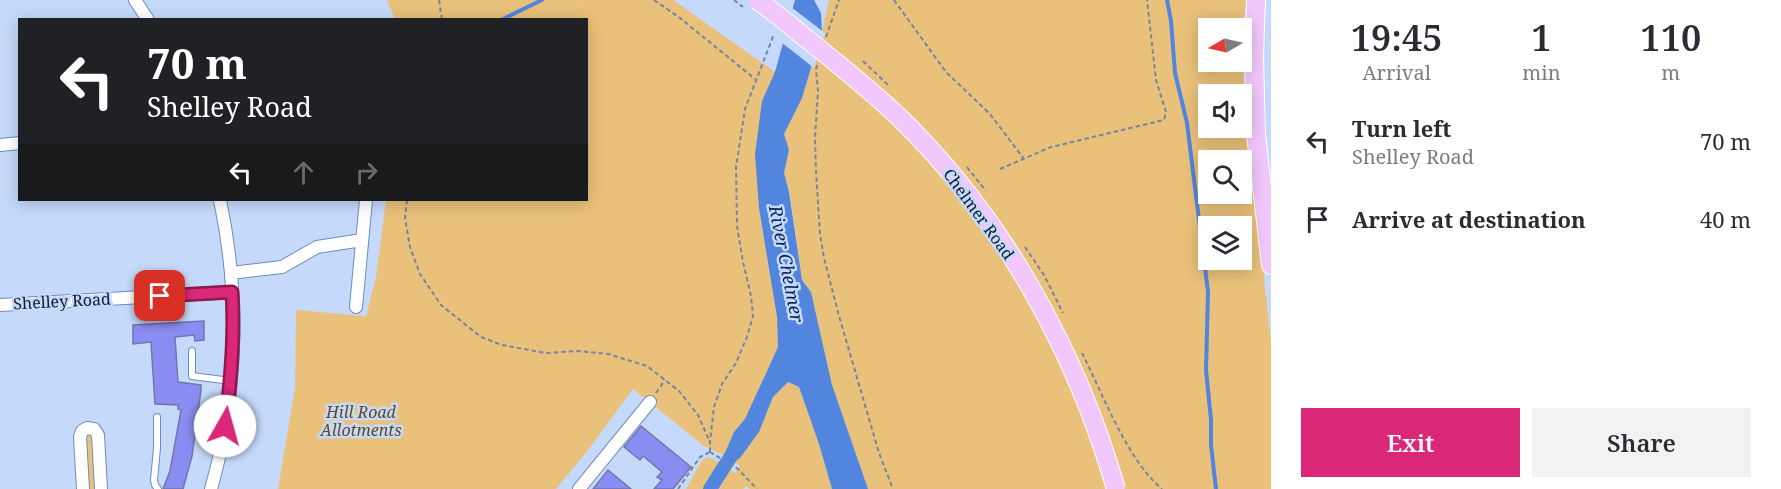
<!DOCTYPE html>
<html lang="en">
<head>
<meta charset="utf-8">
<style>
	:root { --surface:#fff; --page:#f2f2f3; --text:#2b2b33; --muted:#7c7c81; --accent:#db2777 }
	body { margin:0; font-family:"Noto Serif",serif; background:var(--page); color:var(--text); height:100vh; display:flex; flex-direction:column; font-size:22px; white-space:nowrap }
	* { box-sizing:border-box; margin:0 }
	p { font-size:20px; color:var(--muted) }
	.icon { flex:none; width:33px; height:33px; fill:none; stroke:currentColor; stroke-width:2; stroke-linecap:round; stroke-linejoin:round }
	.map { position:relative; flex:1; overflow:hidden }
	.sheet { display:flex; flex-direction:column; background:var(--surface); width:510px }
	.sheet>* { flex:none }
	.guide { position:absolute; left:18px; top:18px; width:570px; height:183px; border-radius:0px; box-shadow:0 3px 15px #0003; background:#202124; color:#fff; overflow:hidden }
	.needle { width:39px; rotate:261deg }
	.buttons { position:absolute; left:1198px; top:18px; display:grid; gap:12px }
	.buttons a { display:grid; place-items:center; width:54px; height:54px; border-radius:0px; background:var(--surface); box-shadow:0 3px 15px #0003; font-size:30px }
	.pin { position:absolute; display:grid; place-items:center; width:51px; height:51px; color:#fff; margin:-26px; border-radius:12px; box-shadow:0 3px 9px #0006 }
	.me { position:absolute; width:66px; margin:-33px; rotate:7deg; stroke-linejoin:round; filter:drop-shadow(0 0 4px #0008) }
	.turn { display:flex; align-items:center; gap:21px; height:126px; padding:0 30px; font-size:27px }
	.turn .icon { width:78px; height:78px; stroke-width:2.5 }
	.turn b { display:block; font-size:42px; line-height:51px }
	.lanes { display:flex; align-items:center; height:57px; padding:0 30px; background:#0003; justify-content:center; gap:30px; direction:ltr }
	.lanes .off { opacity:.35 }
	.eta { display:flex; justify-content:space-evenly; align-items:center; height:102px; text-align:center }
	.eta b { font-size:36px; font-weight:600; line-height:42px }
	.primary-button { display:flex; gap:12px; margin-top:auto; padding:12px 30px }
	.primary-button a { flex:1; height:69px; border-radius:0px; background:var(--accent); color:#fff; font-size:24px; font-weight:600; line-height:69px; text-align:center }
	.primary-button a+a { background:var(--page); color:var(--text) }
	ul { padding:0; list-style:none }
	li { display:flex; align-items:center; gap:18px; height:78px; padding:0 30px }
	li div { flex:1 }
	li b { display:block; font-size:22px }
	li em { font-style:normal }
	main { display:flex; flex:1; min-height:0 }
	.map>svg:first-child { display:block }
</style>
</head>
<body>
<main>
<div class="map">
<svg width="1271" height="489" viewBox="0 0 1271 489">
	<rect width="100%" height="100%" fill="#c5d9fa"/>
	<path fill="#eac17a" fill-rule="evenodd" d="M 387,0 L 673,0 L 775,72 L 762,101 L 759,208 L 777,317 L 778,347 L 745,419 L 734,432 L 724,455 L 704,446 L 633,389 L 588,450 L 556,489 L 278,489 L 295,388 L 296,310 L 366,316 L 376,277 L 386,200 L 586,200 L 586,20 L 395,19 Z
		M 829,0 L 1246,0 L 1242,46 L 1242,28 L 1209,28 L 1209,62 L 1242,62 L 1242,56 L 1250,148 L 1271,342 L 1271,489 L 868,489 L 832,385 L 811,292 L 802,280 L 790,195 L 784,173 L 789,150 L 784,134 L 802,98 L 822,31 ZM 1209,94 L 1242,94 L 1242,128 L 1209,128 ZM 1209,160 L 1242,160 L 1242,194 L 1209,194 ZM 1209,226 L 1242,226 L 1242,260 L 1209,260 Z
		M 788,382 L 799,387 L 819,444 L 832,489 L 750,489 L 746,486 L 743,489 L 716,489 L 730,469 L 735,473 L 740,466 L 734,462 L 740,457 L 759,432 L 773,397 Z
		M 91,433 L 94,437 L 98,489 L 87,489 L 84,437 L 87,434 Z
		M 707,457 L 719,462 L 703,489 L 686,489 L 701,462 Z"/>
	<path fill="#5185de" d="M 795,0 L 814,0 L 821,13 L 822,31 L 802,98 L 784,134 L 789,150 L 784,173 L 789,192 L 802,280 L 811,292 L 832,385 L 868,489 L 832,489 L 819,444 L 799,387 L 788,382 L 773,397 L 759,432 L 740,458 L 734,462 L 724,455 L 734,432 L 745,419 L 778,347 L 777,317 L 759,208 L 755,154 L 762,101 L 775,72 Z
		M 719,462 L 730,469 L 716,489 L 703,489 Z"/>
	<path fill="#c5d9fa" d="M 791,7 L 825,33 L 814,68 L 781,42 Z"/>
	<g fill="none" stroke-linecap="round" stroke-linejoin="round">
		<path stroke="#5185de" stroke-width="4" d="M 1167,0 L 1171,21 L 1175,73 L 1187,123 L 1208,292 L 1206,370 L 1211,420 L 1211,445 L 1216,489
			M 501,20 L 542,0"/>
		<path stroke="#5185de" stroke-width="14" d="M 710,489 L 738,445"/>
	</g>
	<path fill="#898df1" stroke="#7276ad" stroke-width="1.5" d="M 204,321 L 204,340 L 195,341 L 194,335 L 175,337 L 178,382 L 201,385 L 201,390 L 192,456 L 183,489 L 163,489 L 170,471 L 181,410 L 178,409 L 178,405 L 155,404 L 151,342 L 133,344 L 133,325 Z
		M 641,426 L 691,467 L 673,489 L 654,489 L 662,480 L 657,477 L 662,472 L 643,456 L 640,460 L 624,447 Z
		M 608,470 L 631,489 L 593,489 Z"/>
	<g fill="none" stroke-linecap="round" stroke-linejoin="round">
		<g stroke="#6e8cbf" stroke-width="8">
			<path id="service" d="M 192,351 L 192,376 L 231,381
				M 157,417 L 157,448 L 154,480 L 155,485 L 158,489"/>
		</g>
		<g stroke="#6e8cbf" stroke-width="14">
			<path id="minor" d="M 135,0 L 148,20
				M 0,145 L 20,143
				M 231,273 L 282,267 L 317,247 L 362,240
				M 0,305 L 232,292
				M 356,307 L 366,200
				M 83,489 L 80,437 L 82,431 L 87,428 L 94,429 L 98,435 L 101,489
				M 211,489 C 238,395 240,295 220,200
				M 579,489 L 650,402"/>
		</g>
		<g stroke="#fff" stroke-width="20">
			<path id="primary" d="M 1256,0 L 1254,56 L 1256,135 L 1271,265"/>
		</g>
		<path stroke="#7485a0" stroke-width="2" stroke-dasharray="4.5 3" stroke-linecap="butt" d="M 439,0 L 442,20
			M 654,0 L 680,18 L 755,79
			M 894,0 L 946,72 L 990,114 L 1024,159
			M 826,37 L 839,0
			M 863,61 L 888,85
			M 817,65 L 816,69 L 818,91 L 815,138 L 816,171 L 820,234 L 824,258 L 839,316 L 879,453 L 893,489
			M 967,167 L 986,191
			M 1000,169 L 1051,147 L 1164,120 L 1166,112 L 1156,80 L 1147,0
			M 407,200 L 405,218 L 410,247 L 420,274 L 441,305 L 481,337 L 502,345 L 546,353 L 579,351 L 608,354 L 647,366 L 679,391 L 698,415 L 710,442
			M 1025,247 L 1044,275 L 1063,313
			M 1082,353 C 1103,394 1127,460 1162,489
			M 656,393 L 665,380
			M 710,452 L 710,442 L 714,407 L 722,384 L 736,363 L 747,337 L 753,316 L 751,296 L 743,262 L 737,226 L 736,167 L 745,109 L 774,34
			M 710,452 L 738,469 L 757,489
			M 678,489 L 700,457 L 710,452"/>
		<use href="#service" stroke="#fff" stroke-width="6"/>
		<use href="#minor" stroke="#fff" stroke-width="12"/>
		<use href="#primary" stroke="#f2c7fb" stroke-width="18"/>
		<g stroke="#fff" stroke-width="20" stroke-linecap="butt">
			<path id="primary-bridge" d="M 757,0 C 774,12 791,26 807,39 C 839,65 871,90 901,119 C 1004,220 1076,351 1116,489"/>
		</g>
		<path stroke="#7485a0" stroke-width="2" stroke-dasharray="4.5 3" stroke-linecap="butt" d="M 734,0 L 743,7"/>
		<use href="#primary-bridge" stroke="#f2c7fb" stroke-width="18"/>
	</g>
	<g fill="none" stroke-linecap="round" stroke-linejoin="round">
		<g stroke="#8e194d" stroke-width="15">
			<path id="route" d="M 160,296 L 232,292 C 235,337 231,381 225,426"/>
		</g>
		<use href="#route" stroke="#db2777" stroke-width="10"/>
	</g>
	<g text-anchor="middle" stroke-width="5" stroke-linejoin="round" paint-order="stroke">
		<g font-size="16" fill="#0f1b2f" stroke="#c5d9fa">
			<text transform="translate(979 214) rotate(54)" y="6">Chelmer Road</text>
			<text transform="translate(62 301) rotate(-3)" y="6">Shelley Road</text>
		</g>
		<g font-size="16" font-style="italic" fill="#62491c" stroke="#c5d9fa">
			<text x="361" y="418">Hill Road<tspan x="361" dy="18">Allotments</tspan></text>
		</g>
		<g font-size="18" font-style="italic" fill="#07275e" stroke="#c5d9fa">
			<text transform="translate(786 264) rotate(79)" y="6">River Chelmer</text>
		</g>
	</g>
</svg>
<div class="buttons">
<a><svg class="needle" viewBox="-14 -14 28 28"><path d="M0-13l5 13h-10z" fill="#e53935"/><path d="M0 13l5-13h-10z" fill="#7c7c81"/></svg></a>
<a><svg class="icon" aria-label="sound" viewBox="0 0 24 24"><path d="M4 9h4l5-4v14l-5-4H4zM17 9q2 3 0 6"/></svg></a>
<a><svg class="icon" aria-label="search" viewBox="0 0 24 24"><circle cx="10" cy="10" r="6"/><path d="M15 15l6 6"/></svg></a>
<a><svg class="icon" aria-label="layers" viewBox="0 0 24 24"><path d="M12 4l9 5-9 5-9-5zM3 14l9 5 9-5"/></svg></a>
</div>
<div class="pin" style="left:160px;top:296px;background:#d93025"><svg class="icon" aria-label="arrive" viewBox="0 0 24 24"><path d="M6 21V4h12l-3 4 3 4H6"/></svg></div>
<svg class="me" style="left:225px;top:426px" viewBox="-20 -20 40 40"><circle r="19" fill="#fff"/><path d="M0-13L10 11 0 6-10 11z" fill="#db2777"/></svg>
<div class="guide">
<div class="turn"><svg class="icon" aria-label="left" viewBox="0 0 24 24"><path d="M17 20v-9H6M10 6l-5 5 5 5"/></svg><div><b>70 m</b>Shelley Road</div></div>
<div class="lanes"><svg class="icon" aria-label="left" viewBox="0 0 24 24"><path d="M17 20v-9H6M10 6l-5 5 5 5"/></svg><svg class="icon off" aria-label="ahead" viewBox="0 0 24 24"><path d="M12 20V5M6 11l6-6 6 6"/></svg><svg class="icon off" aria-label="right" viewBox="0 0 24 24"><path d="M7 20v-9h11M14 6l5 5-5 5"/></svg></div>
</div>
</div>
<section class="sheet">
<div class="eta">
<div><b>19:45</b><p>Arrival</p></div>
<div><b>1</b><p>min</p></div>
<div><b>110</b><p>m</p></div>
</div>
<ul>
<li><svg class="icon" aria-label="left" viewBox="0 0 24 24"><path d="M17 20v-9H6M10 6l-5 5 5 5"/></svg><div><b>Turn left</b><p>Shelley Road</p></div><em>70 m</em></li>
<li><svg class="icon" aria-label="arrive" viewBox="0 0 24 24"><path d="M6 21V4h12l-3 4 3 4H6"/></svg><div><b>Arrive at destination</b></div><em>40 m</em></li>
</ul>
<div class="primary-button"><a>Exit</a><a>Share</a></div>
</section>
</main>
</body>
</html>
